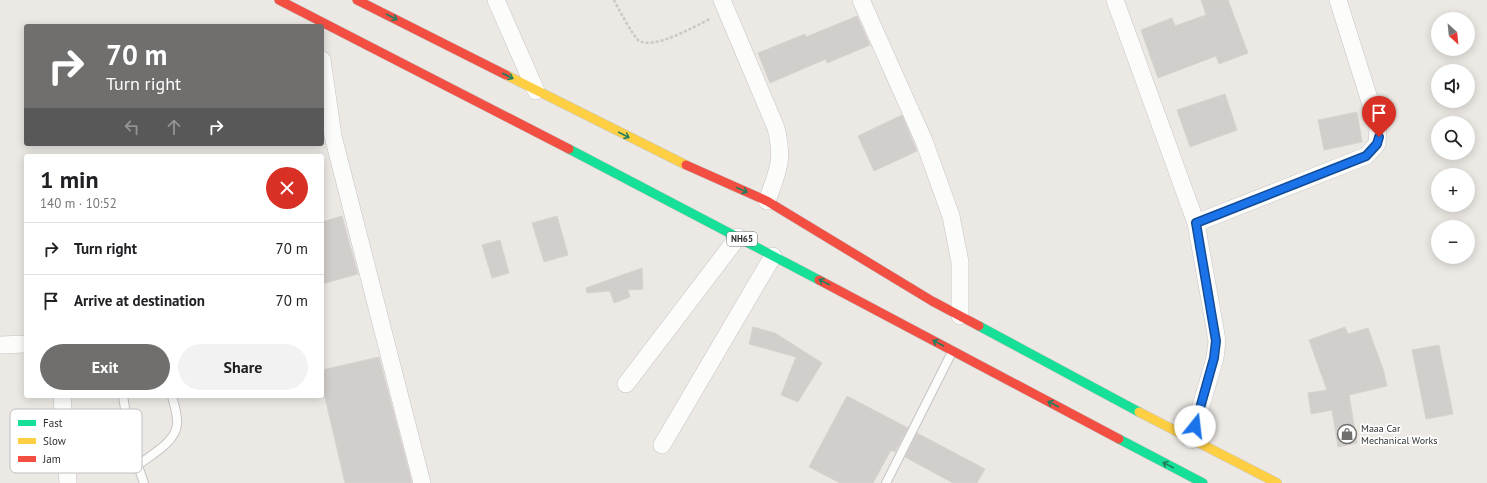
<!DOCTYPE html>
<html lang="en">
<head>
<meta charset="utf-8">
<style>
	:root { --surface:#fff; --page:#f2f2f2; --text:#202124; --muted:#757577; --line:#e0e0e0; --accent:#706f6e }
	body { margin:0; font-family:"PT Sans",sans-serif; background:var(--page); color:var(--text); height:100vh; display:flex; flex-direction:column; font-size:15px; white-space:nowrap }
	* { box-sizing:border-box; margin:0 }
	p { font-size:13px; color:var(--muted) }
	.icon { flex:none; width:22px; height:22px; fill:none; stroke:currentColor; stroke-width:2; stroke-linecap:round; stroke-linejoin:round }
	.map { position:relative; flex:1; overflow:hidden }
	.sheet { position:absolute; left:24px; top:154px; width:300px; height:244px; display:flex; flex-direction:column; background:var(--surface); border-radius:4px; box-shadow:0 2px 10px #0003 }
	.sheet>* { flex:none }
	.guide { position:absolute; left:24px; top:24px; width:300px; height:122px; border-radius:4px; box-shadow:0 2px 10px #0003; background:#706f6e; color:#fff; overflow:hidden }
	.needle { width:26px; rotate:153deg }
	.fabs { position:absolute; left:1431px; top:12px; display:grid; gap:8px }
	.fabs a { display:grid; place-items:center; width:44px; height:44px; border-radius:50%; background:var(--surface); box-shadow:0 2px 10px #0003; font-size:20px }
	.pin { position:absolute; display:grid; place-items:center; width:34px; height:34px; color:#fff; margin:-41px -17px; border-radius:50% 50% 50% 0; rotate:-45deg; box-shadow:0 0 4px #0007 }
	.pin .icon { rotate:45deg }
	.me { position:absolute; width:44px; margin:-22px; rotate:16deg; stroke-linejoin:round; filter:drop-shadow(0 0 3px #0008) }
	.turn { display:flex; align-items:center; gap:14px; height:84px; padding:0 16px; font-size:18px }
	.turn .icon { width:52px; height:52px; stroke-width:2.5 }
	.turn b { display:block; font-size:28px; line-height:34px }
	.lanes { display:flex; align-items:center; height:38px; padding:0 16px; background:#0003; justify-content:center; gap:20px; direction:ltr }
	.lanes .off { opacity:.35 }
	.round { display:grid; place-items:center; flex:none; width:42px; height:42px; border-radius:21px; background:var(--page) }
	.head { display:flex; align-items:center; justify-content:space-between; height:68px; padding:0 16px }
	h1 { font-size:24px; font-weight:700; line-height:30px }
	.action { display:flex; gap:8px; margin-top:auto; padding:8px 16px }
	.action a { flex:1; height:46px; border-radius:24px; background:var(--accent); color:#fff; font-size:16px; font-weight:700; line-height:46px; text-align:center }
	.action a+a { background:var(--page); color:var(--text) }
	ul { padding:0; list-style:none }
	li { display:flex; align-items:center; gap:12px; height:52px; padding:0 16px; border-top:1px solid var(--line) }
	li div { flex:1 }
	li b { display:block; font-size:15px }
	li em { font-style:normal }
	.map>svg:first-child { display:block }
</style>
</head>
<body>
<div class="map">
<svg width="1487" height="483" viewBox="0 0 1487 483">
	<rect width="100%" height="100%" fill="#ece8e4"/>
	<path fill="#d1cecb" stroke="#d7d4d0" d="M 1201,0 L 1228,0 L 1248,53 L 1219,64 L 1216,56 L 1158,78 L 1141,30 L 1172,18 L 1175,26 L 1206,15 Z
		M 857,16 L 870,45 L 827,63 L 826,59 L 770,83 L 758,53 L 805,34 L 806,37 Z
		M 1225,94 L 1237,130 L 1190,147 L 1177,110 Z
		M 1357,112 L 1362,142 L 1324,150 L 1318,120 Z
		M 902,115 L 917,151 L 874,171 L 858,136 Z
		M 342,216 L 358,274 L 322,284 L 322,222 Z
		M 557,216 L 568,255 L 544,262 L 532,223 Z
		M 500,240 L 509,273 L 492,278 L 482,245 Z
		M 642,268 L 643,289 L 628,290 L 630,297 L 614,303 L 610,291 L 587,293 L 586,288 Z
		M 753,327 L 775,333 L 822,363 L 798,402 L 781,395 L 796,357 L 749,344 Z
		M 1345,327 L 1348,334 L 1368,328 L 1383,369 L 1387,386 L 1349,395 L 1357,443 L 1338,447 L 1332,410 L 1311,414 L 1308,393 L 1327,390 L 1309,340 Z
		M 1439,345 L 1453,414 L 1426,419 L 1412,350 Z
		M 379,357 L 412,483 L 345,483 L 322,385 L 322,370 Z
		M 847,396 L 908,428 L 895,452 L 891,450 L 873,483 L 840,483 L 809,467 Z
		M 917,433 L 985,469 L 977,483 L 953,483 L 905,457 Z"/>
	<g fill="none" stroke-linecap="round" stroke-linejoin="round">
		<g stroke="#c5c4c5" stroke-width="10">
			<path id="lane" d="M 123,396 L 131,446 L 144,483
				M 138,465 C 151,455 176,442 177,424 C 178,415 174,405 172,396
				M 886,483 L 952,352"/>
		</g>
		<g stroke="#c5c4c5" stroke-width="18">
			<path id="street" d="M 496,0 L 536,91
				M 722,0 L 776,128 C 784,161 778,170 767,201
				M 861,0 L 924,141 L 951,216 L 960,262 L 960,316
				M 1115,0 L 1196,223 L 1214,323 L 1217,341 L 1215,358 L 1191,440
				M 322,60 L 333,136 L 422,483
				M 1196,223 L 1366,156 L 1377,144 L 1378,127 L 1338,0
				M 0,345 L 26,344
				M 626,384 L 738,237
				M 62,396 L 68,483
				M 662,445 L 773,256"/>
		</g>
		<g stroke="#c6c5c4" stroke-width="10">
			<path id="fast" d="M 569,149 L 819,280
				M 979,326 L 1139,412
				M 1119,439 L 1203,483"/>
		</g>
		<g stroke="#c6c5c4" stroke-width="10">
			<path id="slow" d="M 506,75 L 686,165
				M 1139,412 L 1277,483"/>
		</g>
		<g stroke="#c6c5c4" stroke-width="10">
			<path id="jam" d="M 279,0 L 569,149
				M 357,0 L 506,75
				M 686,165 L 767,201 L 932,301 L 979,326
				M 819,280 L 1119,439"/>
		</g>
		<path stroke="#c9c9c8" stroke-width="2.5" stroke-dasharray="3 2" stroke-linecap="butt" d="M 614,0 C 618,8 632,34 638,40 C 653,51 695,26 710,19"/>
		<use href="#lane" stroke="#fcfcfb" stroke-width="8"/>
		<use href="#street" stroke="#fcfcfb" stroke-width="17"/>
		<use href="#fast" stroke="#16e098" stroke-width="9"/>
		<use href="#slow" stroke="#ffcf43" stroke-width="9"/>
		<use href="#jam" stroke="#f24e42" stroke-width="9"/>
	</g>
	<defs><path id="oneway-shaft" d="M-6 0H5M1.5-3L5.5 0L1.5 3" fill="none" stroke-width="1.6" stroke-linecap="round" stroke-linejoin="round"/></defs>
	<g stroke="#237e5e">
		<use href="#oneway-shaft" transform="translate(392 17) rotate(27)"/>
		<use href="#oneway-shaft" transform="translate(508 76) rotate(27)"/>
		<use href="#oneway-shaft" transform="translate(624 135) rotate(27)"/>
		<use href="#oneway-shaft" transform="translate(742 190) rotate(24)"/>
		<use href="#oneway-shaft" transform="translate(824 282) rotate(-152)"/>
		<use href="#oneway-shaft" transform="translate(938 343) rotate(-152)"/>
		<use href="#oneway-shaft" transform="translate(1053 404) rotate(-152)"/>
		<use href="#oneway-shaft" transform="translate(1168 465) rotate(-152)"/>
	</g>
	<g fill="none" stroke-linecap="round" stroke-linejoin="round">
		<g stroke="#114b97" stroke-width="10">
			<path id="route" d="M 1195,426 L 1214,358 L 1216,341 L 1196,223 L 1366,156 L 1377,144 L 1379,137"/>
		</g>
		<use href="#route" stroke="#1a73e8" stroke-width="7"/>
	</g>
	<defs>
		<g id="shop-ring" transform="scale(1)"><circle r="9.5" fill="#fff" stroke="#706f6e" stroke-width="1.5"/><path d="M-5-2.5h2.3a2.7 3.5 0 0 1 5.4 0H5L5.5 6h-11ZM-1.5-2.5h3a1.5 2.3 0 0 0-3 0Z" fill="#706f6e"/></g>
	</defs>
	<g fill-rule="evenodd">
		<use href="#shop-ring" x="1347" y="434"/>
	</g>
	<g text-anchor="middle" stroke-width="3.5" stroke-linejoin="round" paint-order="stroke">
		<rect fill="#fff" stroke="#6d6d6d" stroke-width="1" x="727" y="232" width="30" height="14" rx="3"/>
		<g font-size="9" font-weight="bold" fill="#2e2e2e">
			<text x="742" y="242">NH65</text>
		</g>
		<g font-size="10" fill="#2e2e2e" stroke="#fff" text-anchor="start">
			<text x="1361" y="432">Maaa Car<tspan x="1361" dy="12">Mechanical Works</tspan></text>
		</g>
	</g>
	<rect x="10" y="409" width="132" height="64" rx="6" fill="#fff" stroke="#c0c0c0" stroke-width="1"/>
	<rect x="18" y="420" width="18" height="6" fill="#16e098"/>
	<rect x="18" y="438" width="18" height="6" fill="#ffcf43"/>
	<rect x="18" y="456" width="18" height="6" fill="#f24e42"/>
	<g font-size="11" fill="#2e2e2e">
		<text x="43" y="427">Fast</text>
		<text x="43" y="445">Slow</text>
		<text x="43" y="463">Jam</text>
	</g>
</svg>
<div class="fabs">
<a><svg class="needle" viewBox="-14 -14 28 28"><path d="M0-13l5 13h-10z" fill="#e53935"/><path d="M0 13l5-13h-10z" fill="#757577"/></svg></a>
<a><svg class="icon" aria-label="sound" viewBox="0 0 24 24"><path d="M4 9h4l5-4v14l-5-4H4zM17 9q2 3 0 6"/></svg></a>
<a><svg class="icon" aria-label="search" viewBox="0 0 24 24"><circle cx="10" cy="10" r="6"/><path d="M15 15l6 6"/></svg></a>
<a>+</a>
<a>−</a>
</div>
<div class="pin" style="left:1379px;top:137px;background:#d93025"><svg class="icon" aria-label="arrive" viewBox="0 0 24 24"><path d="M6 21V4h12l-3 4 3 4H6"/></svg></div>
<svg class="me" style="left:1195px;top:426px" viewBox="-20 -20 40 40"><circle r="19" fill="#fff"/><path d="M0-13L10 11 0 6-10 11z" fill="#1a73e8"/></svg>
<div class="guide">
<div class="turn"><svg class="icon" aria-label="right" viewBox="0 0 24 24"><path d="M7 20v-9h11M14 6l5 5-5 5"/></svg><div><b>70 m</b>Turn right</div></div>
<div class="lanes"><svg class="icon off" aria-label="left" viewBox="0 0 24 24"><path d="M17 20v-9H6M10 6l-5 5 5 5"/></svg><svg class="icon off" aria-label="ahead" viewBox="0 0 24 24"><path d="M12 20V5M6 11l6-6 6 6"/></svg><svg class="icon" aria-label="right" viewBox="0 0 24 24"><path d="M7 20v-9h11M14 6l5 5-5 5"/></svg></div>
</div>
<section class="sheet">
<div class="head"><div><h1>1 min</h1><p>140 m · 10:52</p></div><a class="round" style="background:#d93025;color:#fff"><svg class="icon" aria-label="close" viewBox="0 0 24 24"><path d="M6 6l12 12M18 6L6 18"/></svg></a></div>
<ul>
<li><svg class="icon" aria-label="right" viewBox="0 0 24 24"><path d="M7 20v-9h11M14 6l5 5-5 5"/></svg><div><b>Turn right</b></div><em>70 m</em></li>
<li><svg class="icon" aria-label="arrive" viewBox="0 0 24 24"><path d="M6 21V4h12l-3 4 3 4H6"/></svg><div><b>Arrive at destination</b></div><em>70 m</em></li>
</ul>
<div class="action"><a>Exit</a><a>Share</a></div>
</section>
</div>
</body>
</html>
